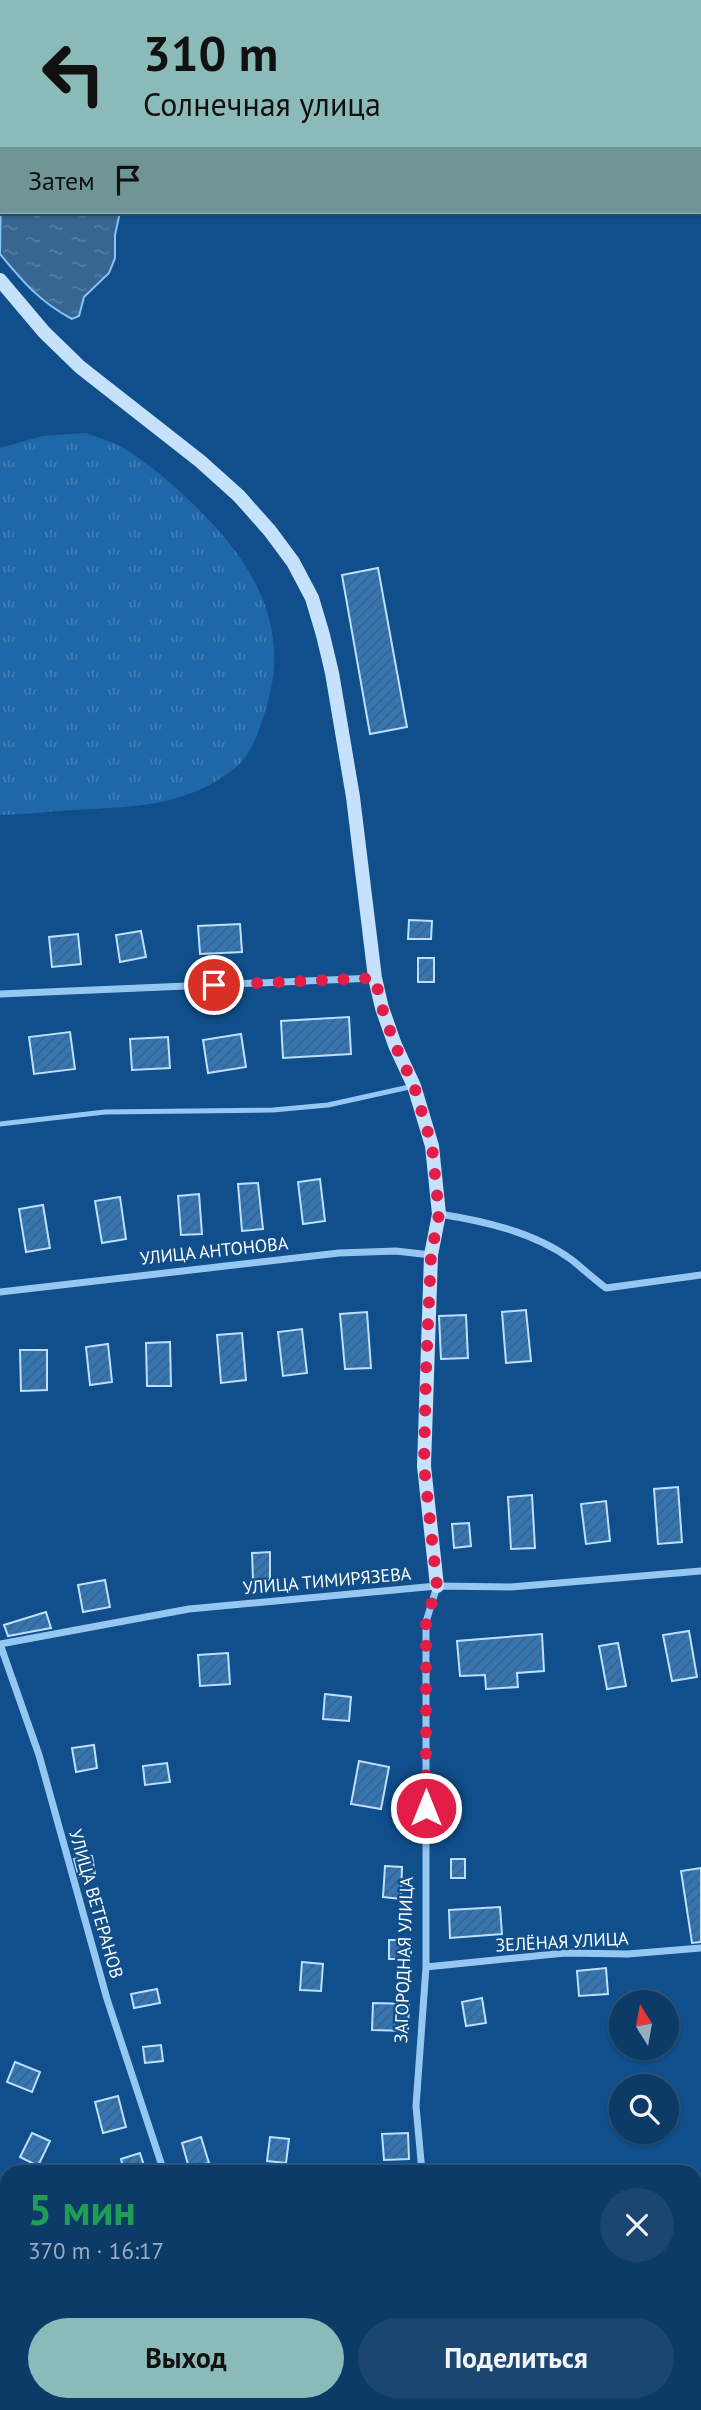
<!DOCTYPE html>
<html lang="ru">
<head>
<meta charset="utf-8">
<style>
	:root { --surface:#0c3b68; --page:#1a4671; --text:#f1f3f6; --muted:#9aadc0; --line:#2c557c; --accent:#8bbbb9 }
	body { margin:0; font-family:"PT Sans",sans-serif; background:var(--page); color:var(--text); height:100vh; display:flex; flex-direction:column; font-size:26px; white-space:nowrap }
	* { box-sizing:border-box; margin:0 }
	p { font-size:23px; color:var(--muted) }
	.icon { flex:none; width:38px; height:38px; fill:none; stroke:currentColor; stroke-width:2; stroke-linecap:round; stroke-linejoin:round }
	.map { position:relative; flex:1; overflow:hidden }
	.sheet { position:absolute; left:0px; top:2165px; width:702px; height:247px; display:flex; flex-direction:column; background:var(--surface); border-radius:21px 21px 0 0; box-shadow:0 2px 5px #0004,0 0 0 2px var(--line) }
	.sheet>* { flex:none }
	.hud { position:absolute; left:0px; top:0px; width:702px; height:214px; box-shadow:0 2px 5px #0004,0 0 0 2px var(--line); background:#8bbbb9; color:#111; overflow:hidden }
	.needle { width:46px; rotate:349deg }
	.buttons { position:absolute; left:609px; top:1990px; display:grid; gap:14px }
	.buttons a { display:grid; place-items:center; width:70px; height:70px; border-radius:50%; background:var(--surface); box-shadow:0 2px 5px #0004,0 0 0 2px var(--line); font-size:35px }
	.pin { position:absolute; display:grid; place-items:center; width:60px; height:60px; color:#fff; margin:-30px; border:4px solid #fff; border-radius:50%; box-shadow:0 2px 7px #0007 }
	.me { position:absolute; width:77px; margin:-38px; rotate:0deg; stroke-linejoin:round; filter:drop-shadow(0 0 5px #0008) }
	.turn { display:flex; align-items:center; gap:24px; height:147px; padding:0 28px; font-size:32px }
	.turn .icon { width:91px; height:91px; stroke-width:2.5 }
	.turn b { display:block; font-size:49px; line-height:60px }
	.then { display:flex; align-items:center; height:66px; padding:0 28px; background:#0003; gap:14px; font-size:26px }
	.round { display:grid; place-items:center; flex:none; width:74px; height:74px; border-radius:37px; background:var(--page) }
	.head { display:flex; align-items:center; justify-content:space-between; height:119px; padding:0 28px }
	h1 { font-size:42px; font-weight:700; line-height:52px; color:#1e9e55 }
	.button { display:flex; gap:14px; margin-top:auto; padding:14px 28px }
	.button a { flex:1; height:80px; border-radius:42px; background:var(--accent); color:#111; font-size:28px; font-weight:700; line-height:80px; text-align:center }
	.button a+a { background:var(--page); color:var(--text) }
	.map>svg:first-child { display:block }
</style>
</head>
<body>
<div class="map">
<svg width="701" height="2410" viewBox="0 0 701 2410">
	<defs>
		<pattern id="grass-tufts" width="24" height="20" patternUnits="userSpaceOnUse" patternTransform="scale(1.75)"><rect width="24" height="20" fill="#1e67a9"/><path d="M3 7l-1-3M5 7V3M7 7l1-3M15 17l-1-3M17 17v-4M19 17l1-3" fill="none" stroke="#407eb6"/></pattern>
		<pattern id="water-ripples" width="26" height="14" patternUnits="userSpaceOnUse" patternTransform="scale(1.75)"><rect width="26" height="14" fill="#376693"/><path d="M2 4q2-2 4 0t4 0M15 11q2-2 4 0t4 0" fill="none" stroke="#557da3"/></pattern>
		<pattern id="building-hatch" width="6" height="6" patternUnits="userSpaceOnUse" patternTransform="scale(1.75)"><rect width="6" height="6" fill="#3476b3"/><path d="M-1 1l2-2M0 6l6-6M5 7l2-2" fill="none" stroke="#406180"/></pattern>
	</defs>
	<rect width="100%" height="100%" fill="#104f8b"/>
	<path fill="url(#grass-tufts)" d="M 86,433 C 99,438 114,442 125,449 C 149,464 171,483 191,502 C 250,558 293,624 266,708 C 260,728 252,755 235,768 C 183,808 136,806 74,810 C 49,811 25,815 0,815 L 0,448 L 42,436 Z"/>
	<path fill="url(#water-ripples)" stroke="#87c3f6" stroke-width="2" d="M 2,123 L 2,212 L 120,212 L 115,235 L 115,258 L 109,273 L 84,297 L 79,316 L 72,319 C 40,302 23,282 0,254 Z"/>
	<path fill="url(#building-hatch)" stroke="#bddffd" stroke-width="2" d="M 378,568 L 407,727 L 370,734 L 342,575 Z
		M 409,920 L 432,921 L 431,939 L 408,939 Z
		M 240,924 L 242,952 L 200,954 L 198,926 Z
		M 141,931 L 146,957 L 120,962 L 116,935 Z
		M 78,934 L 81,964 L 52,967 L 49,937 Z
		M 418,958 L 434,958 L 434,982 L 418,982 Z
		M 349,1017 L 351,1054 L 283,1058 L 281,1021 Z
		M 70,1032 L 75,1069 L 34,1074 L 29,1037 Z
		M 241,1034 L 246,1067 L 208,1073 L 203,1040 Z
		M 168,1037 L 170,1068 L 132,1070 L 130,1039 Z
		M 320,1179 L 325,1221 L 303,1224 L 298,1182 Z
		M 258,1183 L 263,1229 L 242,1231 L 238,1184 Z
		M 199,1194 L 202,1234 L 181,1235 L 178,1196 Z
		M 120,1197 L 126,1239 L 102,1243 L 95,1201 Z
		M 43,1205 L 50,1248 L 26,1252 L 19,1209 Z
		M 526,1310 L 531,1361 L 506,1363 L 502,1312 Z
		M 367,1312 L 371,1368 L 345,1369 L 340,1314 Z
		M 466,1315 L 468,1358 L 441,1359 L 439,1316 Z
		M 302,1329 L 307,1373 L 283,1376 L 278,1332 Z
		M 242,1333 L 246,1380 L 221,1383 L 217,1335 Z
		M 170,1342 L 171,1386 L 147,1386 L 146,1343 Z
		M 108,1344 L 112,1382 L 90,1385 L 86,1347 Z
		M 20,1350 L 47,1350 L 47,1390 L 21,1391 Z
		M 678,1487 L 682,1542 L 658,1544 L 654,1489 Z
		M 532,1495 L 535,1548 L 511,1549 L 508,1497 Z
		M 606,1501 L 610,1541 L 586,1544 L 581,1504 Z
		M 469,1523 L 471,1546 L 454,1548 L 452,1524 Z
		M 270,1552 L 270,1580 L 253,1580 L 252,1553 Z
		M 105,1580 L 110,1607 L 83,1612 L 78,1585 Z
		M 46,1612 L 51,1628 L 8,1636 L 4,1625 Z
		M 689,1631 L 697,1677 L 672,1681 L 663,1635 Z
		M 542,1634 L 544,1671 L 517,1673 L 518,1687 L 486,1689 L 485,1675 L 460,1676 L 457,1641 Z
		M 618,1643 L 626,1686 L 607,1689 L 599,1646 Z
		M 228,1653 L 230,1684 L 200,1686 L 198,1655 Z
		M 325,1694 L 351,1697 L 349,1721 L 323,1719 Z
		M 94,1745 L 97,1768 L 76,1772 L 72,1748 Z
		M 359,1761 L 389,1767 L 381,1809 L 351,1804 Z
		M 167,1763 L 170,1782 L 145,1785 L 143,1766 Z
		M 92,1856 L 95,1874 L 79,1877 L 74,1859 Z
		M 451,1859 L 465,1859 L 465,1878 L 451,1878 Z
		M 385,1866 L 402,1867 L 401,1899 L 383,1897 Z
		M 701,1868 L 701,1942 L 692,1943 L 681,1871 Z
		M 500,1907 L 502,1934 L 450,1938 L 449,1910 Z
		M 389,1940 L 411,1940 L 411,1959 L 389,1959 Z
		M 302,1962 L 323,1964 L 321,1991 L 300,1990 Z
		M 606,1968 L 608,1994 L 579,1996 L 577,1971 Z
		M 157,1989 L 160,2003 L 134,2008 L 131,1994 Z
		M 482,1998 L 486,2023 L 466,2026 L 462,2002 Z
		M 373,2003 L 409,2004 L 408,2031 L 372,2030 Z
		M 161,2045 L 163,2061 L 145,2063 L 143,2047 Z
		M 15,2062 L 40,2072 L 32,2092 L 7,2082 Z
		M 118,2096 L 126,2127 L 103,2133 L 95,2102 Z
		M 32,2133 L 50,2141 L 38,2166 L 20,2157 Z
		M 408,2133 L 409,2159 L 384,2160 L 382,2134 Z
		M 201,2137 L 209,2163 L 189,2168 L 182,2143 Z
		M 270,2137 L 289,2139 L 286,2163 L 267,2161 Z
		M 140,2153 L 146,2172 L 124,2172 L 121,2159 Z"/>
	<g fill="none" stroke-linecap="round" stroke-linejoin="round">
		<path stroke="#96c7f2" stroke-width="5" d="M 0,1124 L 105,1112 L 273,1110 L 328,1105 L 414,1086"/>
		<path stroke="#96c7f2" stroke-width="7" d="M 0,994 L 374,978
			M 439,1214 C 484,1221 534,1232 572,1260 C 583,1269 594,1279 606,1288 L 701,1275
			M 0,1292 L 339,1253 L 396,1251 L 431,1255
			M 0,1644 L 189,1609 L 437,1586 L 511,1587 L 701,1571
			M 0,1644 L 39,1755 L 107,1999 L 164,2172
			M 426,1967 L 565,1953 L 628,1954 L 701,1948
			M 422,2172 L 416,2106 L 426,1967 L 426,1622 L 437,1586
			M 695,2325 L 701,2324
			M 216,2410 L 234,2404"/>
		<path stroke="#c5e1fc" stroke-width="14" d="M 0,280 L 44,332 L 80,367 L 200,461 L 239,496 L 270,531 L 293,562 L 312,598 L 323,635 L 332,673 L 353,797 L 375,978 L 382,1008 L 395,1045 L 414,1086 L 432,1146 L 439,1214 L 431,1255 L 424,1466 L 437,1586"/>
	</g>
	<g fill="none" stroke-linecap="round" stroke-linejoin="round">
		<path stroke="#e11d48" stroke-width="12" stroke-dasharray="0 21.6" d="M 214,985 L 375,978 L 382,1008 L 395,1045 L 414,1086 L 432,1146 L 439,1214 L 431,1255 L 426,1371 L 424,1466 L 437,1586 L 426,1622 L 426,1808"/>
	</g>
	<g text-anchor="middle" stroke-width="5" stroke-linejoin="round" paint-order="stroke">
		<g font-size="18" fill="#fff" stroke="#104f8b">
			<text transform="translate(214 1251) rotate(-6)" y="6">УЛИЦА АНТОНОВА</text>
			<text transform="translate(327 1581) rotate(-5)" y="6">УЛИЦА ТИМИРЯЗЕВА</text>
			<text transform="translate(96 1904) rotate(74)" y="6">УЛИЦА ВЕТЕРАНОВ</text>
			<text transform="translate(562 1942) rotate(-3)" y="6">ЗЕЛЁНАЯ УЛИЦА</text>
			<text transform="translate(404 1960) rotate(-88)" y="6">ЗАГОРОДНАЯ УЛИЦА</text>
		</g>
	</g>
</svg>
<div class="buttons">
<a><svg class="needle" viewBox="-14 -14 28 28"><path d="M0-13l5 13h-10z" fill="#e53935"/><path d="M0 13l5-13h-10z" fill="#9aadc0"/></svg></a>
<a><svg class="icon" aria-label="search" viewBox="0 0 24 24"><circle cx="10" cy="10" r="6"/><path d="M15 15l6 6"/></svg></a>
</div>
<div class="pin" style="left:214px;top:985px;background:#d93025"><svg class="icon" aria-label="arrive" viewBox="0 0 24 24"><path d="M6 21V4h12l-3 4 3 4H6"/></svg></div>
<svg class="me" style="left:426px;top:1808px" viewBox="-20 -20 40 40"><circle r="17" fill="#e11d48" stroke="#fff" stroke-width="3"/><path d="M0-11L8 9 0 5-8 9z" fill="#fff"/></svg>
<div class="hud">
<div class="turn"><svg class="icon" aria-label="left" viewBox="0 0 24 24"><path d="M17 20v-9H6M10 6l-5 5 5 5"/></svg><div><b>310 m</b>Солнечная улица</div></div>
<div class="then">Затем<svg class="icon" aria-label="arrive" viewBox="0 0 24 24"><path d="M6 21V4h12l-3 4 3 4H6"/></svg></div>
</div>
<section class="sheet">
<div class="head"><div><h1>5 мин</h1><p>370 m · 16:17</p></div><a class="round"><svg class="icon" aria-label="close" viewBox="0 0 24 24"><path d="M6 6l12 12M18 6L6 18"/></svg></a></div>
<div class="button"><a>Выход</a><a>Поделиться</a></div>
</section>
</div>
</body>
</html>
